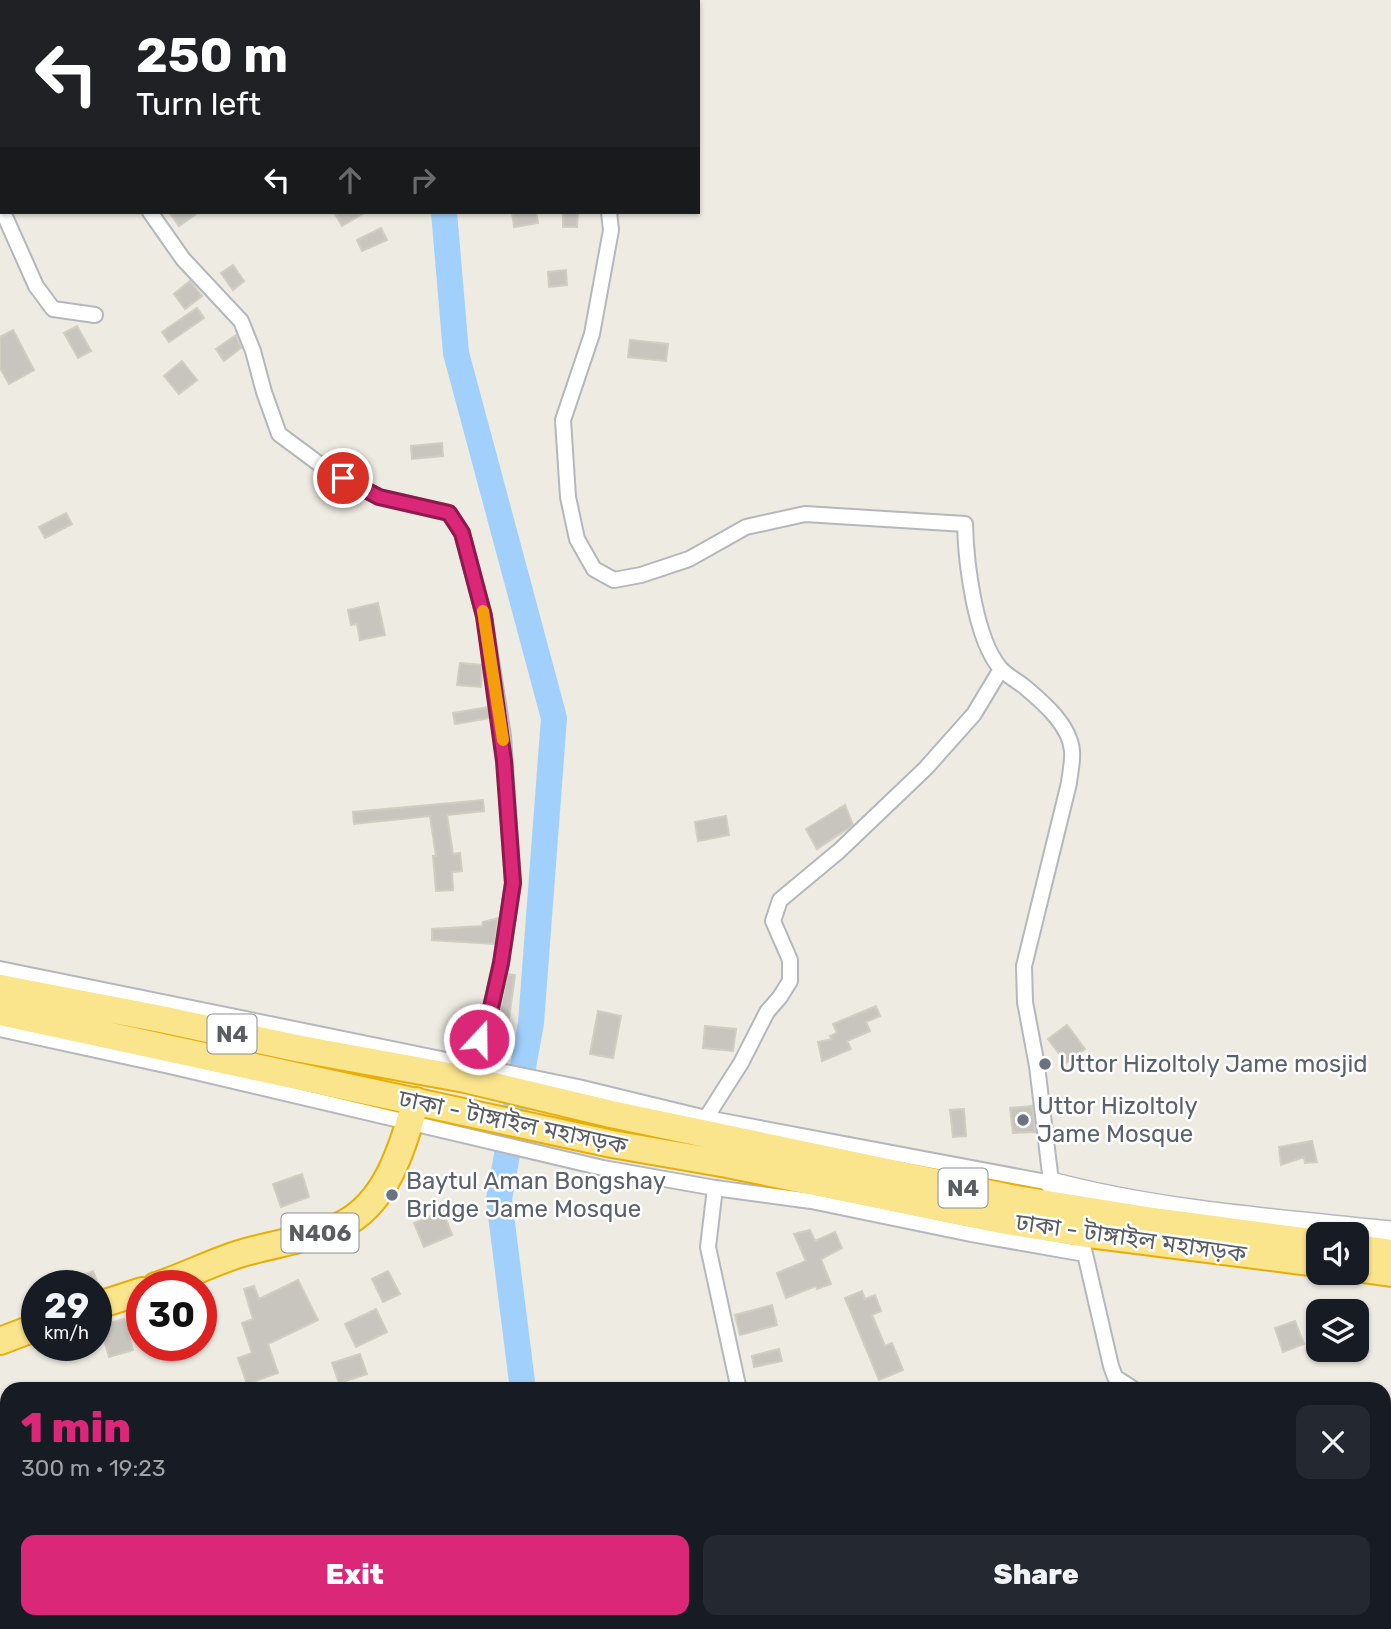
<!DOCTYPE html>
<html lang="en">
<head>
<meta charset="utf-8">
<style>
	:root { --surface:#171b24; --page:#242831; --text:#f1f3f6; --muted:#9ea1a6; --accent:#db2777 }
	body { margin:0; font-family:Rubik,"Noto Sans Bengali",sans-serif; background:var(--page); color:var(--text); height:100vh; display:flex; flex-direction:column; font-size:26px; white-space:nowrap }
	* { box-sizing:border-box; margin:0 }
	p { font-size:23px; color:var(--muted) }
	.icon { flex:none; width:38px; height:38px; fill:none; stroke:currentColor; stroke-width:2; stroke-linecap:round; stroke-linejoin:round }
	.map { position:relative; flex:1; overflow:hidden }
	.drawer { position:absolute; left:0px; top:1382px; width:1391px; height:247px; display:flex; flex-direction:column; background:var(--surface); border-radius:21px 21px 0 0; box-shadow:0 2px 5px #0004 }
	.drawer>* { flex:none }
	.top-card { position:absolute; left:0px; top:0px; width:700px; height:214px; box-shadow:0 2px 5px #0004; background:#202124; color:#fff; overflow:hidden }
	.controls { position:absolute; left:1306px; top:1222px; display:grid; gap:14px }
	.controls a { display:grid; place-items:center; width:63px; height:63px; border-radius:14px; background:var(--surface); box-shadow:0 2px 5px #0004; font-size:35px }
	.speed { position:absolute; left:21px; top:1270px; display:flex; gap:14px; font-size:35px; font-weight:700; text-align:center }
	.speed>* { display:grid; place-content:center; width:91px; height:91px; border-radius:50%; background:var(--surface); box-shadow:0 2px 5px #0004; line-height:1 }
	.speed small { font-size:18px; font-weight:400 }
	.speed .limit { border:10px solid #d22; background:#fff; color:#111 }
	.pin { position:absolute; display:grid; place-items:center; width:60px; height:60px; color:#fff; margin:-30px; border:4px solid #fff; border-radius:50%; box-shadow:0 2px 7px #0007 }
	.me { position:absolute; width:77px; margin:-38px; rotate:21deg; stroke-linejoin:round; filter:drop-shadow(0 0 5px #0008) }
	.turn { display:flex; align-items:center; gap:24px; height:147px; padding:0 21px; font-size:32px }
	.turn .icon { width:91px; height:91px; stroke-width:2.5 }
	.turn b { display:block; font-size:49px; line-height:60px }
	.lanes { display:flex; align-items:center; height:66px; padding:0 21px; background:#0003; justify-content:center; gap:35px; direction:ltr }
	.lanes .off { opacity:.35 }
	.round { display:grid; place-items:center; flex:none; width:74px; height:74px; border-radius:14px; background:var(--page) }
	.head { display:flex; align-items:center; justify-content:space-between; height:119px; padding:0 21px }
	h1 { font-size:42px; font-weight:800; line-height:52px; color:var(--accent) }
	.primary-button { display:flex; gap:14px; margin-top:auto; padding:14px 21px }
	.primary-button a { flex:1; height:80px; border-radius:14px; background:var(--accent); color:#fff; font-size:28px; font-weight:800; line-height:80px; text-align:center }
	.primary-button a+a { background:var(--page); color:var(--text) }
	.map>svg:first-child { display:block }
</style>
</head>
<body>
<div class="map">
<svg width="1391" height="1629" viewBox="0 0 1391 1629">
	<rect width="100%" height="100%" fill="#edebe2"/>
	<path fill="#a2d0fc" d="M 1391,1612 L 1391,1629 L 1272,1629 L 1319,1622 L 1384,1622 L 1384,1613 Z"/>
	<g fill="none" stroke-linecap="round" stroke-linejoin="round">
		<path stroke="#a2d0fc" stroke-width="26" d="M 455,2 L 455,0
			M 444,212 L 456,353 L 554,718 L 531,1023 L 499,1199 L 523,1390
			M 574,1622 L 576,1629"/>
	</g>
	<path fill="#c8c5bf" stroke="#d1cdc0" stroke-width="2" d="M 169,212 L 199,212 L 179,226 Z
		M 334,212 L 366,212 L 342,226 Z
		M 512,212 L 536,212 L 538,223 L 514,227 Z
		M 563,212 L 578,212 L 577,227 L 563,227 Z
		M 381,228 L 387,240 L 362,251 L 357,240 Z
		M 233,265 L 244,281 L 233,290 L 221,273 Z
		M 566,270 L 567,285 L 549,287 L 548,272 Z
		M 190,281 L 202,296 L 185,309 L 174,294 Z
		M 197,308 L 204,318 L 169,342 L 162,332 Z
		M 77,326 L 91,351 L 78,358 L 64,333 Z
		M 13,330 L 34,370 L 9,384 L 0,368 L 0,337 Z
		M 236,335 L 241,348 L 224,361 L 216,349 Z
		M 630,340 L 668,344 L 666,361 L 628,357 Z
		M 182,361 L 197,380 L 179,394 L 164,376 Z
		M 442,443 L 443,456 L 412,459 L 411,446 Z
		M 66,513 L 72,524 L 45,538 L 39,527 Z
		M 378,603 L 385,635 L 360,640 L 357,624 L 351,625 L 348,610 Z
		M 460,663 L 482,665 L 481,687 L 457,685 Z
		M 489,707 L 490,718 L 455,724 L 453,713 Z
		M 483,800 L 484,811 L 447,815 L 453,854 L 460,853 L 462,871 L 452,872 L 453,890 L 436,891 L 433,856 L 436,856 L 430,816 L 354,824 L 353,812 Z
		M 845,805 L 853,825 L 817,849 L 806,829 Z
		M 726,816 L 729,835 L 698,841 L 695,822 Z
		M 498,918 L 494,944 L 432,940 L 432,929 L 482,926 L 483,922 Z
		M 508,974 L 515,975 L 508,1026 L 497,1025 Z
		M 876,1006 L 880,1016 L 866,1022 L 870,1031 L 847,1041 L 851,1049 L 822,1061 L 818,1042 L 832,1039 L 830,1036 L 837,1033 L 833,1024 Z
		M 598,1011 L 621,1016 L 613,1058 L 590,1054 Z
		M 1067,1025 L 1085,1049 L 1066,1063 L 1048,1039 Z
		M 705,1026 L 736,1029 L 733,1051 L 703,1048 Z
		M 1032,1106 L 1035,1132 L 1013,1133 L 1010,1108 Z
		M 964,1109 L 966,1136 L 953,1137 L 950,1110 Z
		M 1312,1141 L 1317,1162 L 1305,1163 L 1304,1157 L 1281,1165 L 1279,1147 Z
		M 302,1174 L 309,1197 L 281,1207 L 273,1184 Z
		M 443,1211 L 452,1235 L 424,1247 L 414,1223 Z
		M 810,1230 L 815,1241 L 835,1232 L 842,1248 L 821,1259 L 831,1284 L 817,1289 L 816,1286 L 786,1298 L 777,1273 L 806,1261 L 794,1234 Z
		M 93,1271 L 99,1286 L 57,1286 Z
		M 388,1271 L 400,1294 L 383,1302 L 372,1279 Z
		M 298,1280 L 318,1320 L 268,1344 L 278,1373 L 247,1384 L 238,1358 L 252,1353 L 242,1323 L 253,1319 L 244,1289 L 254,1286 L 259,1299 Z
		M 862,1291 L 865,1299 L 875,1295 L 881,1311 L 872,1315 L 885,1346 L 892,1343 L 903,1370 L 879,1380 L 845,1298 Z
		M 772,1305 L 777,1325 L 740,1335 L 735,1315 Z
		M 376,1309 L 387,1332 L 356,1347 L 345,1324 Z
		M 124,1319 L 133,1350 L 109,1357 L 100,1326 Z
		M 1295,1321 L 1304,1344 L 1283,1352 L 1275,1328 Z
		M 779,1349 L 782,1361 L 754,1367 L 752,1356 Z
		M 360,1354 L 367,1374 L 339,1383 L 332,1363 Z"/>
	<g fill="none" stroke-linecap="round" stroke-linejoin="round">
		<g stroke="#b4b7bc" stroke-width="18">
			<path id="street" d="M 614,2 L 614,0
				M 3,212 L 36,286 L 53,309 L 95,315
				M 150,212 L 183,259 L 241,321 L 253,351 L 264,392 L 279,434 L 326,469 L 379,497 L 449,513 L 462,533 L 484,616 L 503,736 L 513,883 L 501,963 L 486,1030 L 479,1039 L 475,1067
				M 609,212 L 611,230 L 592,334 L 563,420 L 568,497 L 577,539 L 594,569 L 614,580 L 641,575 L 689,559 L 746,527 L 805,514 L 965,524 C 966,564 975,638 1000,668 C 1007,676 1018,681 1026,688 C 1045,704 1070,726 1072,751 C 1073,761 1070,773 1069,783 L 1024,966 L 1025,1002 L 1037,1066 L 1052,1190
				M 0,969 L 578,1087 L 706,1118 L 1051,1183
				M 0,1029 L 174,1067 L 178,1062
				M 174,1067 L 603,1168 L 715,1188 L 811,1201 L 971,1234 L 1085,1254
				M 706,1118 L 741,1063 L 767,1012 L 780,997 L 790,981 L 790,960 L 773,921 L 780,900 L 839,851 L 926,768 L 974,714 L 1001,669
				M 715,1188 L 708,1247 L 739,1390
				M 1083,1245 L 1111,1366 L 1115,1377 L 1135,1390"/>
		</g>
		<g stroke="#b5b8be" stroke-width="24">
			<path id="secondary" d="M 403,2 L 406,0
				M 0,196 L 2,195
				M 1051,1183 C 1161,1212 1277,1220 1391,1232"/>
		</g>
		<g stroke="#e8ae06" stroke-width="30">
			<path id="highway" d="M 0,988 L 161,1019 L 301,1049 L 465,1079 L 611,1114 L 1016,1199 L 1153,1221 L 1318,1243
				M 0,1012 L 612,1144 L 727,1164 L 1006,1221 L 1081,1233 L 1318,1263
				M 1356,1248 L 1391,1253
				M 1356,1268 L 1391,1273
				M 156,1286 C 183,1277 209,1264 236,1255 C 267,1245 300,1241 330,1230 C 385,1212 401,1151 416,1101
				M 96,1306 L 142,1291
				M 0,1341 L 37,1327"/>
		</g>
		<use href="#street" stroke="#fff" stroke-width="14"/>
		<use href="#secondary" stroke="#fff" stroke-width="21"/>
		<use href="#highway" stroke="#fae48c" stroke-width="26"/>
	</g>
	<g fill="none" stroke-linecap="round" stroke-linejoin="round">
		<g stroke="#8e194d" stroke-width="18">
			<path id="route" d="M 343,478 L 379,497 L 449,513 L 462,533 L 484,616 L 504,761 L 513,883 L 501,963 L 486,1030 L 479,1039"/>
		</g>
		<use href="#route" stroke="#db2777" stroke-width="12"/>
		<path stroke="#f59e0b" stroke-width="12" d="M 483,611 L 503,740"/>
	</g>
	<g fill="#6b7280" stroke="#fff" stroke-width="2.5">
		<circle cx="1045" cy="1064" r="7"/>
		<circle cx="1023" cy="1120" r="7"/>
		<circle cx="392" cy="1195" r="7"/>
	</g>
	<g text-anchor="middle" stroke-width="5" stroke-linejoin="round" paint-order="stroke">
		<g fill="#fff" stroke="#8c8e91" stroke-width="2">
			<rect x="207.5" y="1014.5" width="49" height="39" rx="5"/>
			<rect x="938.5" y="1168.5" width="49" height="39" rx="5"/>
			<rect x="281.5" y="1213.5" width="77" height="39" rx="5"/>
		</g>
		<g font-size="23" font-weight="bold" fill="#5a5d62">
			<text x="232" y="1042">N4</text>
			<text x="963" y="1196">N4</text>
			<text x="320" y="1241">N406</text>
		</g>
		<g font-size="24" fill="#5b616d" stroke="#fff" text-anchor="start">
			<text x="1059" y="1072">Uttor Hizoltoly Jame mosjid</text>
			<text x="1037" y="1114">Uttor Hizoltoly<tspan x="1037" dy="28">Jame Mosque</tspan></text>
			<text x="406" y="1189">Baytul Aman Bongshay<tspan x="406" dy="28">Bridge Jame Mosque</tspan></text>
		</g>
		<g font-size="24" fill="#5a5d62" stroke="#fff">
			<text transform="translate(513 1122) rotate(12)" y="8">ঢাকা - টাঙ্গাইল মহাসড়ক</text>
			<text transform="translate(1131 1238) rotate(8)" y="8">ঢাকা - টাঙ্গাইল মহাসড়ক</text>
		</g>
	</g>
</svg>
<div class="controls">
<a><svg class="icon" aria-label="sound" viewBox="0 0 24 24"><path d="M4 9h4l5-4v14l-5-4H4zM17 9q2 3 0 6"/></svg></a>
<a><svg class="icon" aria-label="layers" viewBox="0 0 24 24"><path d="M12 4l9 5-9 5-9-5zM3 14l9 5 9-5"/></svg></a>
</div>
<div class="speed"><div>29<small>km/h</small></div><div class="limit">30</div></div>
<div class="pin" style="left:343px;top:478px;background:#d93025"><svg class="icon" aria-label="arrive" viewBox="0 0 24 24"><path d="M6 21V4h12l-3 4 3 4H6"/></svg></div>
<svg class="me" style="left:479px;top:1039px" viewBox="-20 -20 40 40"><circle r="17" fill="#db2777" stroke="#fff" stroke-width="3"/><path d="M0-11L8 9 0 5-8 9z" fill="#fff"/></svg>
<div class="top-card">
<div class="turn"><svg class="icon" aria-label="left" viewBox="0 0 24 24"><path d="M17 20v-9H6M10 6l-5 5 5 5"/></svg><div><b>250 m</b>Turn left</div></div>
<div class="lanes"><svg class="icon" aria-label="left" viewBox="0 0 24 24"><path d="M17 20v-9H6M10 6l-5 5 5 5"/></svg><svg class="icon off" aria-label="ahead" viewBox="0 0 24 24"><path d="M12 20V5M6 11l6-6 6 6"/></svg><svg class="icon off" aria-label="right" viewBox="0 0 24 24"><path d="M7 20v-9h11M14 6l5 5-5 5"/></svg></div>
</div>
<section class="drawer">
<div class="head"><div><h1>1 min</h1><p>300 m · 19:23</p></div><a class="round"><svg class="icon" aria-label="close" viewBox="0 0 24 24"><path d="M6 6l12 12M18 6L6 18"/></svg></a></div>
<div class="primary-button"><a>Exit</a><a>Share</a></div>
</section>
</div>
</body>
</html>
